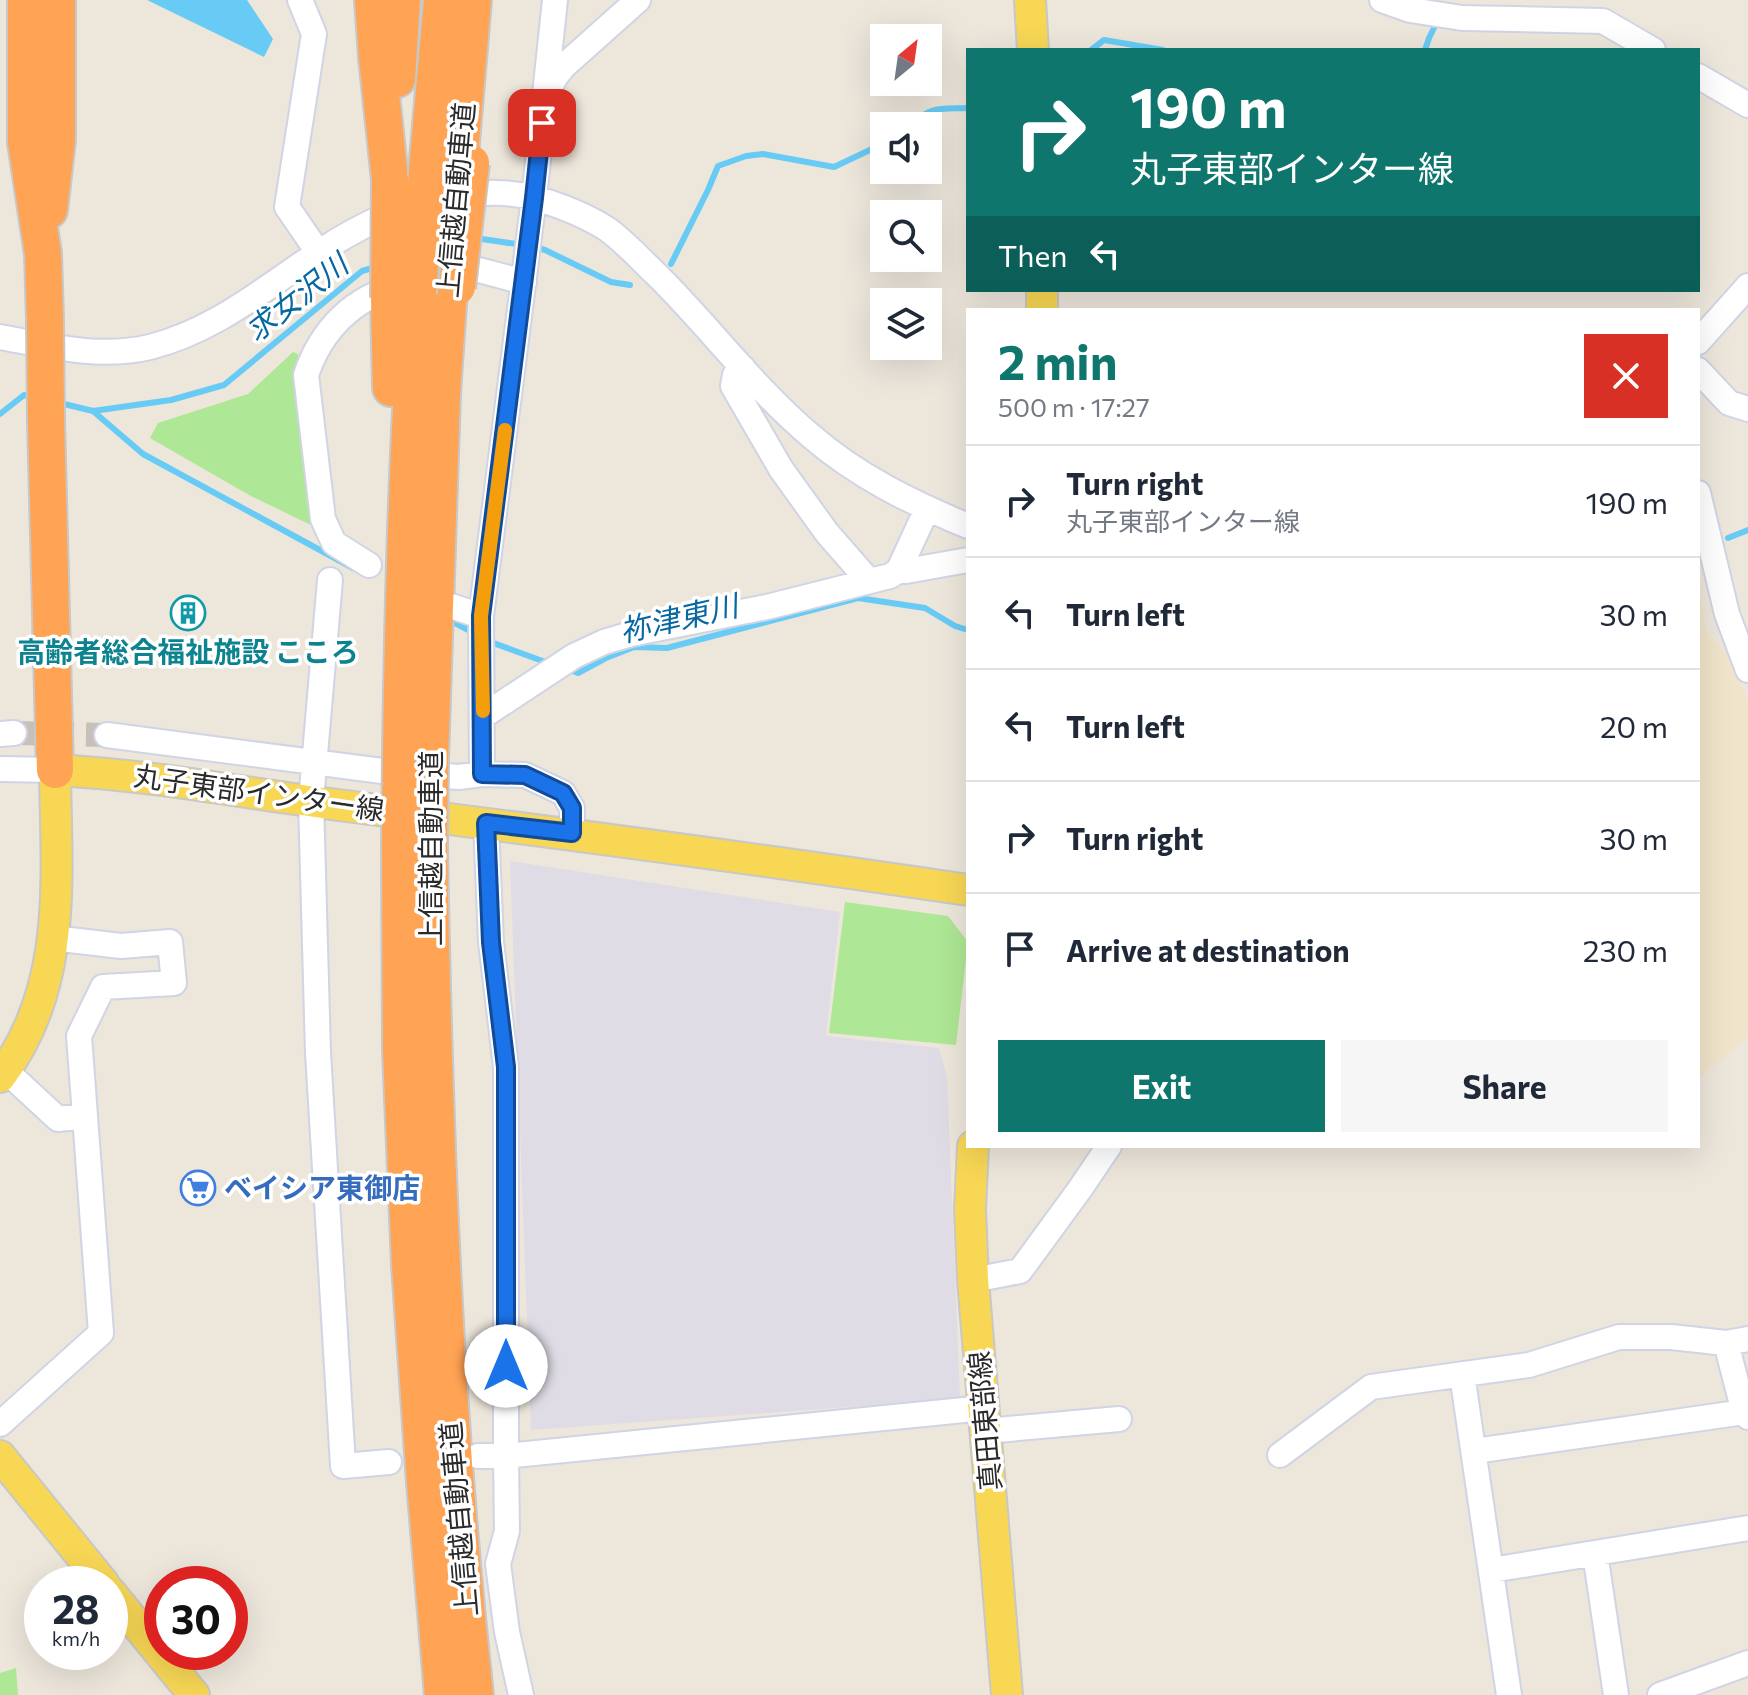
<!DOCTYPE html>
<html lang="en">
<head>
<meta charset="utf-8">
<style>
	:root { --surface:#fff; --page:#f6f6f7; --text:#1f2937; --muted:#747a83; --line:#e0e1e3; --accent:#0f766e }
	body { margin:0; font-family:Commissioner,"Noto Sans JP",sans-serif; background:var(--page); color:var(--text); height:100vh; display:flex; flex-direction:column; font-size:30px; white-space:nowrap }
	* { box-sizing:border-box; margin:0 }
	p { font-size:26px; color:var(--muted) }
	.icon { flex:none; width:44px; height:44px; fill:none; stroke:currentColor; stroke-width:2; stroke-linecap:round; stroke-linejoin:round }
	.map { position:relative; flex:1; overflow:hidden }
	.sheet { position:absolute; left:966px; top:308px; width:734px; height:840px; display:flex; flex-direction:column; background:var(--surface); border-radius:0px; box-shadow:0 8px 32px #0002 }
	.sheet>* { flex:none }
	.top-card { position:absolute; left:966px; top:48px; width:734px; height:244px; border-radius:0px; box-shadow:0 8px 32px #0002; background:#0f766e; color:#fff; overflow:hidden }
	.needle { width:52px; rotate:29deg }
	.controls { position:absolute; left:870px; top:24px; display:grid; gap:16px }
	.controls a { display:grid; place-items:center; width:72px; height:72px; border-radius:0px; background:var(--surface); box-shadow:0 8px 32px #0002; font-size:40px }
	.speed { position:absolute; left:24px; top:1566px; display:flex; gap:16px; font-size:40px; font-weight:700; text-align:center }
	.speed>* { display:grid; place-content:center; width:104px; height:104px; border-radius:50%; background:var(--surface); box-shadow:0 8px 32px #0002; line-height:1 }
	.speed small { font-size:20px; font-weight:400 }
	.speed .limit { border:12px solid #d22; background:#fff; color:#111 }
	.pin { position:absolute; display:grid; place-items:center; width:68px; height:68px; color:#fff; margin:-34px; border-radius:16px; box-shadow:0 4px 12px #0006 }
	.me { position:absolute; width:88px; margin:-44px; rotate:0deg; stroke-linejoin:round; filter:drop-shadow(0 0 6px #0008) }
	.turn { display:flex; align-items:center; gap:28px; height:168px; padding:0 32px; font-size:36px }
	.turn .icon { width:104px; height:104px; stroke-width:2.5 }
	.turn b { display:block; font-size:56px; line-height:68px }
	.then { display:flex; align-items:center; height:76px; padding:0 32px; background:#0003; gap:16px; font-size:30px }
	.round { display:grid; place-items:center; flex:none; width:84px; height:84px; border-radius:0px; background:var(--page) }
	.summary { display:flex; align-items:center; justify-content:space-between; height:136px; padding:0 32px }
	h1 { font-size:48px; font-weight:700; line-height:60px; color:var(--accent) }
	.button { display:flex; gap:16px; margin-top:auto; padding:16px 32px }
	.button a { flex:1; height:92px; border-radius:0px; background:var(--accent); color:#fff; font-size:32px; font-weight:700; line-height:92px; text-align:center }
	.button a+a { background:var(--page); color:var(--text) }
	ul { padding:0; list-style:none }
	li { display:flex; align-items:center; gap:24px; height:112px; padding:0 32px; border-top:2px solid var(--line) }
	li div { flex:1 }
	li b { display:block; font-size:30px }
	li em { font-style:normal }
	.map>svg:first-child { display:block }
</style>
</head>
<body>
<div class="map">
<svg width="1748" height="1695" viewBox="0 0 1748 1695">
	<rect width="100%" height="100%" fill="#ede6db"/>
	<path fill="#dfdce5" d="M 510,861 L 840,912 L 826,1036 L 939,1048 L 947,1077 L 960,1399 L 531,1430 Z"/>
	<path fill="#f0e4ca" d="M 1698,561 L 1702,563 L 1698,584 L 1706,630 L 1726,654 L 1748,702 L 1748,1037 L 1698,1079 Z"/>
	<path fill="#aee795" d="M 293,352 L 298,354 L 299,387 L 315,527 L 249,495 L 150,438 L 158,423 L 248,394 Z
		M 845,902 L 948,916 L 968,942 L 956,1045 L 829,1033 Z
		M 16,1668 L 18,1695 L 0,1695 L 0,1673 Z"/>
	<path fill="#68cbf5" d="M 147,0 L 247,0 L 273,39 L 264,57 Z"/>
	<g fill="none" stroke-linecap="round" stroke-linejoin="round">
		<path stroke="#68cbf5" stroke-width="6" d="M 1091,50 L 1104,40 L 1163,50
			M 1425,50 L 1429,38 L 1437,22
			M 906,126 C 935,106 934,109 968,108
			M 475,241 L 482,239 L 523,245
			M 534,247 L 545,250 L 611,282 L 630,285
			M 671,264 L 708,190 L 718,166 L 746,156 L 763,154 L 834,167 L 872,149 L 884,141
			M 56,402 L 93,411 L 171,400 L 224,385 L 362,271 L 379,266
			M 93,411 L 143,454 L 353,568
			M 0,414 L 24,395 L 33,397
			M 1728,538 L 1748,530
			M 453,622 L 474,633
			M 488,641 L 548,663
			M 567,669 L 578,673 L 606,658 L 634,647 L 667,648 L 858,598 L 925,608 L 955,626 L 968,630"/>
		<path stroke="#c6c0b8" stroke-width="24" stroke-dasharray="24 12" stroke-linecap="butt" d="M 14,733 L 107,735"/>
		<g stroke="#d0d4e4" stroke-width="28">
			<path id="minor" d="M 300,0 L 314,34 L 287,207 L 318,252
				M 1382,0 L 1410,10 L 1462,18 L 1603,21 L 1653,50
				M 1698,76 L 1748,105
				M 547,92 L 556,76 L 564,66 L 638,0
				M 445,277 L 479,270 L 524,282
				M 0,337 C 49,346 100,359 150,347 C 216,330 263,289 318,253 C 361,224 406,203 457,196 C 484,192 508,191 535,198 C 559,205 585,215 607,229 C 625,242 640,259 656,274 C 709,326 754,388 811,436 C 857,476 912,503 968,526
				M 1698,342 L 1748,286
				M 743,368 L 735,375 L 733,386 L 781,469 L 827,533 L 869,581
				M 1698,370 L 1729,403 L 1748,409
				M 1698,493 L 1727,614 L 1748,670
				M 369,565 L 334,543 L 323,519 L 306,375 C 321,330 354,296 401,286
				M 898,571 L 906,571 L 968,560
				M 330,580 L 311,801 L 318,1053 L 343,1466 L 389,1462
				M 451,606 L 481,616
				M 483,716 L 574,656 L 604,642 L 631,634 L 767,607 L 890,576 L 898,571 L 902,563 L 927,509
				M 0,734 L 14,733
				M 107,735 L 382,771 L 459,777 L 482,774 L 481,616 L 534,198 L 555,0
				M 0,769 L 55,770
				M 482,774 L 525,775 L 563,793 L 572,808 L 572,833
				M 486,823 L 491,942 L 506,1067 L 506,1456 L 507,1531 L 498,1564 L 507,1632 L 521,1695
				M 53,938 L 121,946 L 170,942 L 174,983 L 103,987 L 79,1036 L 85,1116
				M 973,1280 L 1020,1271 L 1080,1189 L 1109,1146
				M 1726,1343 L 1744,1412 L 1748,1417
				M 1462,1374 L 1509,1695
				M 0,1424 L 101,1333 L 85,1116 L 58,1119 L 5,1070
				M 986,1431 L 1119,1419
				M 1475,1451 L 1744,1412
				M 1280,1455 L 1371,1387 L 1529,1365 L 1619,1337 L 1671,1337 L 1726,1343 L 1748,1339
				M 478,1456 L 506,1456 L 984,1408
				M 1595,1553 L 1616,1695
				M 1492,1570 L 1748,1528
				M 1660,1695 L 1748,1663"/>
		</g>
		<g stroke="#c8c8c8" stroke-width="34">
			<path id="major" d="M 1030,0 L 1033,50
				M 1042,290 L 1042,310
				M 0,1077 C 69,987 56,876 55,770 C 150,775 244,793 338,805 C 548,831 758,859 968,890
				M 973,1146 L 970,1209 L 973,1280 L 1007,1695
				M 0,1456 L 104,1584
				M 110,1592 L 194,1695"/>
		</g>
		<g stroke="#c8c8c8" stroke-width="40">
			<path id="highway" d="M 26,0 L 26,142 L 43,254 L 45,320
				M 373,0 L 377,57 L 390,180
				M 397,79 L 402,0
				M 459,166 L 473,0
				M 427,171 L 442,0
				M 49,210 L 57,140 L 57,0
				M 389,298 L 391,388
				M 46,420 L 55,770
				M 401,756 C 403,601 407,447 418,293
				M 430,759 L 442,393 L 449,289
				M 400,845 L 401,1050 L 410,1265 L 425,1482 L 443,1695
				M 429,847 C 434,1130 444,1413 475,1695"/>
		</g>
		<use href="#minor" stroke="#fff" stroke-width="24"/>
		<use href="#major" stroke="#f8d755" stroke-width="30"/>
		<use href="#highway" stroke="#ffa354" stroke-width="36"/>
		<g stroke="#c8c8c8" stroke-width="40" stroke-linecap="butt">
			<path id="highway-bridge" d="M 457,287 L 471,163
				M 418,293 L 427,171
				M 389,298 L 390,180
				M 45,320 L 46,420
				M 400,845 L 401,756
				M 429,847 L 430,759"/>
		</g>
		<use href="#highway-bridge" stroke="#ffa354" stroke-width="36"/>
	</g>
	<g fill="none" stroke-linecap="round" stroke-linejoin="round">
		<g stroke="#114b97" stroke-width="20">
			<path id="route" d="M 506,1366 L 506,1067 L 491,942 L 486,823 L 572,833 L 572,808 L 563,793 L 525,775 L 482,774 L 481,616 L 534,198 L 542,123"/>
		</g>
		<use href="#route" stroke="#1a73e8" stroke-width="14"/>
		<path stroke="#f59e0b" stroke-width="14" d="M 483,711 L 481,616 L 505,430"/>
	</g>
	<defs>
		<g id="building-ring" transform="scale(1.8)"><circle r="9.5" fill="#fff" stroke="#0f9aa8" stroke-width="1.5"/><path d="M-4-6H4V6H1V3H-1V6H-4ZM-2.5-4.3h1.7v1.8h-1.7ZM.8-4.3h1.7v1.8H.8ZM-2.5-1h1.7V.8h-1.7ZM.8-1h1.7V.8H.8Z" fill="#0f9aa8"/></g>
		<g id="supermarket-ring" transform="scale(1.8)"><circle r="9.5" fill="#fff" stroke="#3f7fe0" stroke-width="1.5"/><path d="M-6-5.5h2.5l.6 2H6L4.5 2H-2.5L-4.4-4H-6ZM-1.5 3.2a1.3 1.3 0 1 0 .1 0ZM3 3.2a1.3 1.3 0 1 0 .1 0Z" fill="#3f7fe0"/></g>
	</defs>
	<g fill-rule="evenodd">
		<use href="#building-ring" x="188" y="613"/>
		<use href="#supermarket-ring" x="198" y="1188"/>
	</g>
	<g text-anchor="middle" stroke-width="7" stroke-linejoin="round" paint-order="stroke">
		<g font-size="28" fill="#2a2a2a" stroke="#fff">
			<text transform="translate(456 200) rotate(-85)" y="10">上信越自動車道</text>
			<text transform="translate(259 793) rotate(8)" y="10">丸子東部インター線</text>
			<text transform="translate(431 848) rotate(-90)" y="10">上信越自動車道</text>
			<text transform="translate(985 1421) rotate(-95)" y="10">真田東部線</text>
			<text transform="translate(459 1519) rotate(-95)" y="10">上信越自動車道</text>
		</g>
		<g font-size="28" font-weight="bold" fill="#0d838f" stroke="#fff">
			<text x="188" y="662">高齢者総合福祉施設 こころ</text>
		</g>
		<g font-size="28" font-weight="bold" fill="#366cbe" stroke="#fff" text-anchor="start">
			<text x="224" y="1198">ベイシア東御店</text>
		</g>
		<g font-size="30" font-style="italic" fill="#0668a2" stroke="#fff">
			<text transform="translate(297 298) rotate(-38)" y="10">求女沢川</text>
			<text transform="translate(679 619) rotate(-13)" y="10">祢津東川</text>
		</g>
	</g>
</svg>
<div class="controls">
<a><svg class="needle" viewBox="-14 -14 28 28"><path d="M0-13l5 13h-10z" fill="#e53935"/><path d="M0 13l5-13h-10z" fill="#747a83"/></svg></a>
<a><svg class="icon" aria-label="sound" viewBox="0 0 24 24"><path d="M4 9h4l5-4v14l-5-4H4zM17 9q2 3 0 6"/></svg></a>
<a><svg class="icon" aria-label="search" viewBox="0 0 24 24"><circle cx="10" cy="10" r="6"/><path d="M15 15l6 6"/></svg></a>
<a><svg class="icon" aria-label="layers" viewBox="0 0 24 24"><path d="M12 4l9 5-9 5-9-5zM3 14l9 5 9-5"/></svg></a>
</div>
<div class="speed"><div>28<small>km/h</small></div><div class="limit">30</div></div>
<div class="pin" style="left:542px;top:123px;background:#d93025"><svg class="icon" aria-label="arrive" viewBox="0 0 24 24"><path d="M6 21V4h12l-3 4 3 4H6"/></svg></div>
<svg class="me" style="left:506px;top:1366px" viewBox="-20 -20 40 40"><circle r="19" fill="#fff"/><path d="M0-13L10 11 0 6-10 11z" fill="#1a73e8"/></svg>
<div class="top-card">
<div class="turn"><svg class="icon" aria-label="right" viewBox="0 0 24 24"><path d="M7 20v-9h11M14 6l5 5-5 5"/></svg><div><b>190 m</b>丸子東部インター線</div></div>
<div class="then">Then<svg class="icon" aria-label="left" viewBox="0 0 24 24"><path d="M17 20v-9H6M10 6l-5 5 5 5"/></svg></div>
</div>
<section class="sheet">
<div class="summary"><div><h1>2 min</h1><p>500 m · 17:27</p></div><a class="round" style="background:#d93025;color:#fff"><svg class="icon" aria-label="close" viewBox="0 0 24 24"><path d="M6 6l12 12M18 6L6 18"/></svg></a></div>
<ul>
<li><svg class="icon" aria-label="right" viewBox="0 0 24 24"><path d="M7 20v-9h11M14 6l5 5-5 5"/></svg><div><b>Turn right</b><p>丸子東部インター線</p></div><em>190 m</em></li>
<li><svg class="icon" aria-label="left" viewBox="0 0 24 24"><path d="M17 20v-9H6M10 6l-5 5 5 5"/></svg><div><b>Turn left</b></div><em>30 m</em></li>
<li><svg class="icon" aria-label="left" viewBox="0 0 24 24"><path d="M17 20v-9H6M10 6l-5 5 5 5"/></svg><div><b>Turn left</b></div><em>20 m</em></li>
<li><svg class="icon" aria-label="right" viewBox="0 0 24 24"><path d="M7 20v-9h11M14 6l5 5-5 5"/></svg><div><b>Turn right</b></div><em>30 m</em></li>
<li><svg class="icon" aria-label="arrive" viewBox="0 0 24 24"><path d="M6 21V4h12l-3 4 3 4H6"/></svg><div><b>Arrive at destination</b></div><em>230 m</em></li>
</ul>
<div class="button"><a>Exit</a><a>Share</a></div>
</section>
</div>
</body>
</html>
